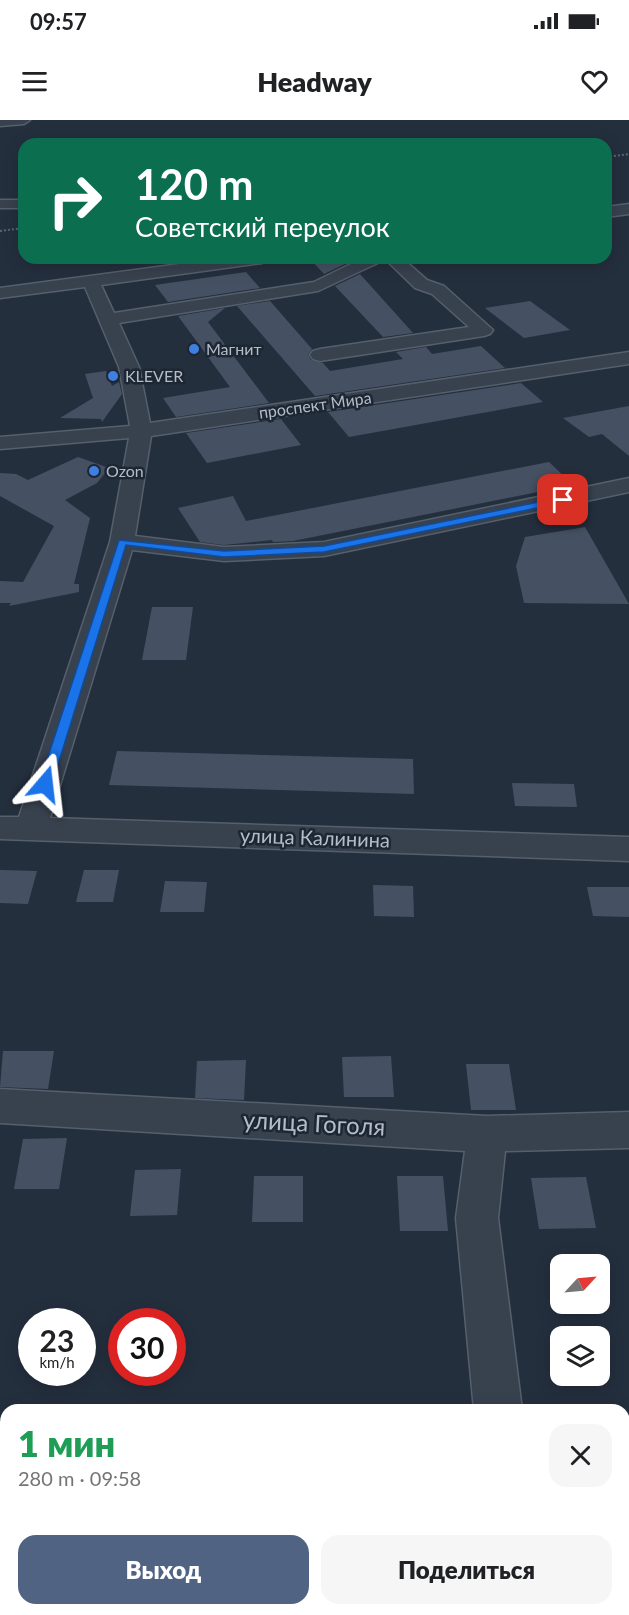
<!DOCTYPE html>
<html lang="ru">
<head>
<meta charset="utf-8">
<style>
	:root { --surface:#fff; --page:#f6f6f6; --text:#202124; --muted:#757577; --accent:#506383 }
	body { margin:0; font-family:Lato,sans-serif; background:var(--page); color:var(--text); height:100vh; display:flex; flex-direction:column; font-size:22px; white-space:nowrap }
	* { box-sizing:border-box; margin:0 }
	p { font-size:20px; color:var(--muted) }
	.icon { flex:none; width:33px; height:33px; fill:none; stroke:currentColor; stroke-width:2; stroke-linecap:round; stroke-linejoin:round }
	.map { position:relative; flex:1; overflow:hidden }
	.panel { position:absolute; left:0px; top:1284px; width:630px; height:212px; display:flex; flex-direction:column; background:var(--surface); border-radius:18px 18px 0 0; box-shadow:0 3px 15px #0003 }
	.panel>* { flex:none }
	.top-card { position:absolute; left:18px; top:18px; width:594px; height:126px; border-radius:18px; box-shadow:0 3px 15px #0003; background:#0b6e4f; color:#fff; overflow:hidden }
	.needle { width:39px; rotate:64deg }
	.fabs { position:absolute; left:550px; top:1134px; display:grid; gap:12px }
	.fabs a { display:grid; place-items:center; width:60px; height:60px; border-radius:12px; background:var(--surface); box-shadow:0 3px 15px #0003; font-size:30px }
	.speed { position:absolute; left:18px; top:1188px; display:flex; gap:12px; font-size:30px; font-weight:700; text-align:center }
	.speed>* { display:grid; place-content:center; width:78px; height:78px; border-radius:50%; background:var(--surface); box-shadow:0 3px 15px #0003; line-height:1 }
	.speed small { font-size:15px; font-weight:400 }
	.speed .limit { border:9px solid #d22; background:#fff; color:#111 }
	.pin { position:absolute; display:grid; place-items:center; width:51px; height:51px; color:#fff; margin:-26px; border-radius:12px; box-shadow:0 3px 9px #0006 }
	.me { position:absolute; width:66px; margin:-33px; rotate:17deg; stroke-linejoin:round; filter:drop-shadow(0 0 4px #0008) }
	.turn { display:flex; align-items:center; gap:21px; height:126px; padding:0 18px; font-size:27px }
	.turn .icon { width:78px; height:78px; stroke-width:2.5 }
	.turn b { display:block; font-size:42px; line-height:51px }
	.round { display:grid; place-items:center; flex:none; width:63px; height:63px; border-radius:18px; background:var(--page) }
	.summary { display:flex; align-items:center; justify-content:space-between; height:102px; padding:0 18px }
	h1 { font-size:36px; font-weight:800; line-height:45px; color:#1e9e55 }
	.primary-button { display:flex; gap:12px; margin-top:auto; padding:12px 18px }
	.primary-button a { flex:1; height:69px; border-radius:18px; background:var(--accent); color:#fff; font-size:24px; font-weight:800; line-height:69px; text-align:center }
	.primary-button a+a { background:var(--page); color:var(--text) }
	.status { display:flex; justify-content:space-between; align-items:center; height:42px; padding:0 30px; background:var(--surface); direction:ltr }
	.status svg { height:16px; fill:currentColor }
	header { display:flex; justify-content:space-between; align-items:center; height:78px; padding:0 18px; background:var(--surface); font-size:27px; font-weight:800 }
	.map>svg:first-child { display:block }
</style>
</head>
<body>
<div class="status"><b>09:57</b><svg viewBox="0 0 49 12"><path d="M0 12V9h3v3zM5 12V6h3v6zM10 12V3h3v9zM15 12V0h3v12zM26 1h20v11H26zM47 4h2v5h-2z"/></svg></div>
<header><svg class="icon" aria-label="menu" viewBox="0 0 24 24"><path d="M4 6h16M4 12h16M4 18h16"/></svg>Headway<svg class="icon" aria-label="heart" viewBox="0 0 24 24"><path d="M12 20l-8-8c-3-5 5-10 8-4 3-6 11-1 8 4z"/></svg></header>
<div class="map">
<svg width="629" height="1495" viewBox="0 0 629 1495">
	<rect width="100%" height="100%" fill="#242f3e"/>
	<path fill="#455162" d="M 309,138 L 345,138 L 349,142 L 324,154 Z
		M 246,152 L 260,168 L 168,182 L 155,165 Z
		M 360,154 L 413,213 L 383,217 L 335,166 Z
		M 270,181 L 312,229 L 308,235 L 311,240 L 323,243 L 330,251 L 403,239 L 396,232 L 426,227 L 432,234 L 481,226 L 505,248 L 315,276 L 237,186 Z
		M 530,181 L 570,210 L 524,218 L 485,188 Z
		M 225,188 L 208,202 L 269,283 L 176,297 L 163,278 L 230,267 L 178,196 Z
		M 106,251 L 112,266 L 119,262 L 122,274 L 102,302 L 101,299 L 60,298 L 93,278 L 85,254 Z
		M 521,263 L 543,282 L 349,317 L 328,292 Z
		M 629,286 L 629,336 L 602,314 L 589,317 L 563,298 Z
		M 281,299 L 301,325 L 207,343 L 186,313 Z
		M 78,337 L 109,348 L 97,363 L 65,380 L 90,398 L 74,464 L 79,464 L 79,472 L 9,486 L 11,483 L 0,483 L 0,461 L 23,462 L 54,406 L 0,376 L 0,353 L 16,354 L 28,360 Z
		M 549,342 L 573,365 L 293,421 L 273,422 L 272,420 L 224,425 L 200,422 L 178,388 L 233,376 L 246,401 Z
		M 585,407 L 629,484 L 524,483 L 516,446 L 525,417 Z
		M 152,487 L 193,487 L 186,540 L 142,540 Z
		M 117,631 L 413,639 L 414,674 L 109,665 Z
		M 512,663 L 574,664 L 577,687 L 515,686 Z
		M 0,750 L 37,751 L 28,784 L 0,783 Z
		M 84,750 L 119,750 L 113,782 L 76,782 Z
		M 165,761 L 207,762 L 204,792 L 160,792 Z
		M 373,765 L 413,766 L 414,797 L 374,796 Z
		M 587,767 L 629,767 L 629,797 L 593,796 Z
		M 3,931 L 54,931 L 48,969 L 0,967 Z
		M 391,936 L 394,977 L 344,977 L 342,937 Z
		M 246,940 L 244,980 L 195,978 L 197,941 Z
		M 466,944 L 509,944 L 516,990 L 471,990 Z
		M 67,1018 L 59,1069 L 14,1069 L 23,1019 Z
		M 181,1049 L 177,1095 L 130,1096 L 135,1050 Z
		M 254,1056 L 303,1056 L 303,1102 L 252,1102 Z
		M 397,1056 L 443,1056 L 448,1111 L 400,1111 Z
		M 586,1057 L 596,1108 L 539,1109 L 531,1058 Z"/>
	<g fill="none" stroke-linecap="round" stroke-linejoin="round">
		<g stroke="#565f6c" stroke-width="3">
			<path id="minor" d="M 0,0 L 30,0 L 24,4 L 0,6 Z
				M 0,80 L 24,80 L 24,88 L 0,88 Z
				M 629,84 L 629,94 L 606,97 L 606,87 Z
				M 225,138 L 270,138 L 262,143 L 101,165 L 114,193 L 314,162 L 363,138 L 402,138 L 427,160 L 444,166 L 493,210 L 490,214 L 484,216 L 320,241 L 313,239 L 310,235 L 313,231 L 320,229 L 469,207 L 432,174 L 415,168 L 384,138 L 382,141 L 318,171 L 119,203 L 139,247 L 150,303 L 629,232 L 629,244 L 151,316 L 135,416 L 224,427 L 324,422 L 629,358 L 629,372 L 324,436 L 224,441 L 132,430 L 50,698 L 629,717 L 629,741 L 0,719 L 0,697 L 19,697 L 110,422 L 129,318 L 0,329 L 0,317 L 130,306 L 119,247 L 85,167 L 0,178 L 0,168 Z
				M 0,969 L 487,996 L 629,992 L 629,1028 L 505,1031 L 498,1098 L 522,1290 L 474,1290 L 456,1098 L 465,1031 L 0,1003 Z
				M 6,1428 L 6,1480 L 0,1481 L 0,1429 Z
				M 624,1444 L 629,1444 L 629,1495 L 621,1495 L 607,1490 L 624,1490 Z
				M 481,1490 L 534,1490 L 535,1495 L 481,1495 Z"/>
		</g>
		<use href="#minor" fill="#38414e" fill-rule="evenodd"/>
		<path stroke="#5a6575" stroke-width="2" stroke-dasharray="2 2" stroke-linecap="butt" d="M 606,37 L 629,34
			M 0,111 L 24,108"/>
	</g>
	<path fill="#1a73e8" stroke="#114b97" stroke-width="1.5" d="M 563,377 L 567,380 L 566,382 L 324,432 L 224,437 L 126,425 L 52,664 L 45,669 L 39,664 L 119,420 L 224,431 L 324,426 Z"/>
	<g fill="#3f7fe0" stroke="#1d2633" stroke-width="2">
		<circle cx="194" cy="229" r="6"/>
		<circle cx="113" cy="256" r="6"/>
		<circle cx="94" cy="351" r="6"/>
	</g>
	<g text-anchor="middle" stroke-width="5" stroke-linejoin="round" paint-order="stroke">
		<g font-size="16" fill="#b4bcc9" stroke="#1d2633" text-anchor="start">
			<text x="206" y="235">Магнит</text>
			<text x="125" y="262">KLEVER</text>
			<text x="106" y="357">Ozon</text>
		</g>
		<g font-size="16" fill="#b4bcc9" stroke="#1d2633">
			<text transform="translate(315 285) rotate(-8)" y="6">проспект Мира</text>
		</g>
		<g font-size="20" fill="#b4bcc9" stroke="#1d2633">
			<text transform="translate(315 718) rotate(2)" y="7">улица Калинина</text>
		</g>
		<g font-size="24" fill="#b4bcc9" stroke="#1d2633">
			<text transform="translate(314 1004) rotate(3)" y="8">улица Гоголя</text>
		</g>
	</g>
</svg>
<div class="fabs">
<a><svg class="needle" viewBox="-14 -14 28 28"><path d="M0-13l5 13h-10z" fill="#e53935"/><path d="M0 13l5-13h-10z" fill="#757577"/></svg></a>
<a><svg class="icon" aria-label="layers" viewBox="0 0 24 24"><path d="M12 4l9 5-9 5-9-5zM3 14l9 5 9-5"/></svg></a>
</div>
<div class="speed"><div>23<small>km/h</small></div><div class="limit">30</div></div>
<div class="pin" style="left:563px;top:380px;background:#d93025"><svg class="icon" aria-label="arrive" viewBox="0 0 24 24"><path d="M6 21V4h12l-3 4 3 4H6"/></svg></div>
<svg class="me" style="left:45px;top:664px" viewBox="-20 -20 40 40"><path d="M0-17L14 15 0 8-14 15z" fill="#1a73e8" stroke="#fff" stroke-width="4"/></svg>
<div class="top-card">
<div class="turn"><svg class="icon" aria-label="right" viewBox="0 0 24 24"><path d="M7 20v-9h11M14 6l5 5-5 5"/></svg><div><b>120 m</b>Советский переулок</div></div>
</div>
<section class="panel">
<div class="summary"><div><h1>1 мин</h1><p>280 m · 09:58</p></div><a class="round"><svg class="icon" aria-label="close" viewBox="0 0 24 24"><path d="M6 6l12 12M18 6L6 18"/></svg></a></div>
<div class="primary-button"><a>Выход</a><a>Поделиться</a></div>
</section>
</div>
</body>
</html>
